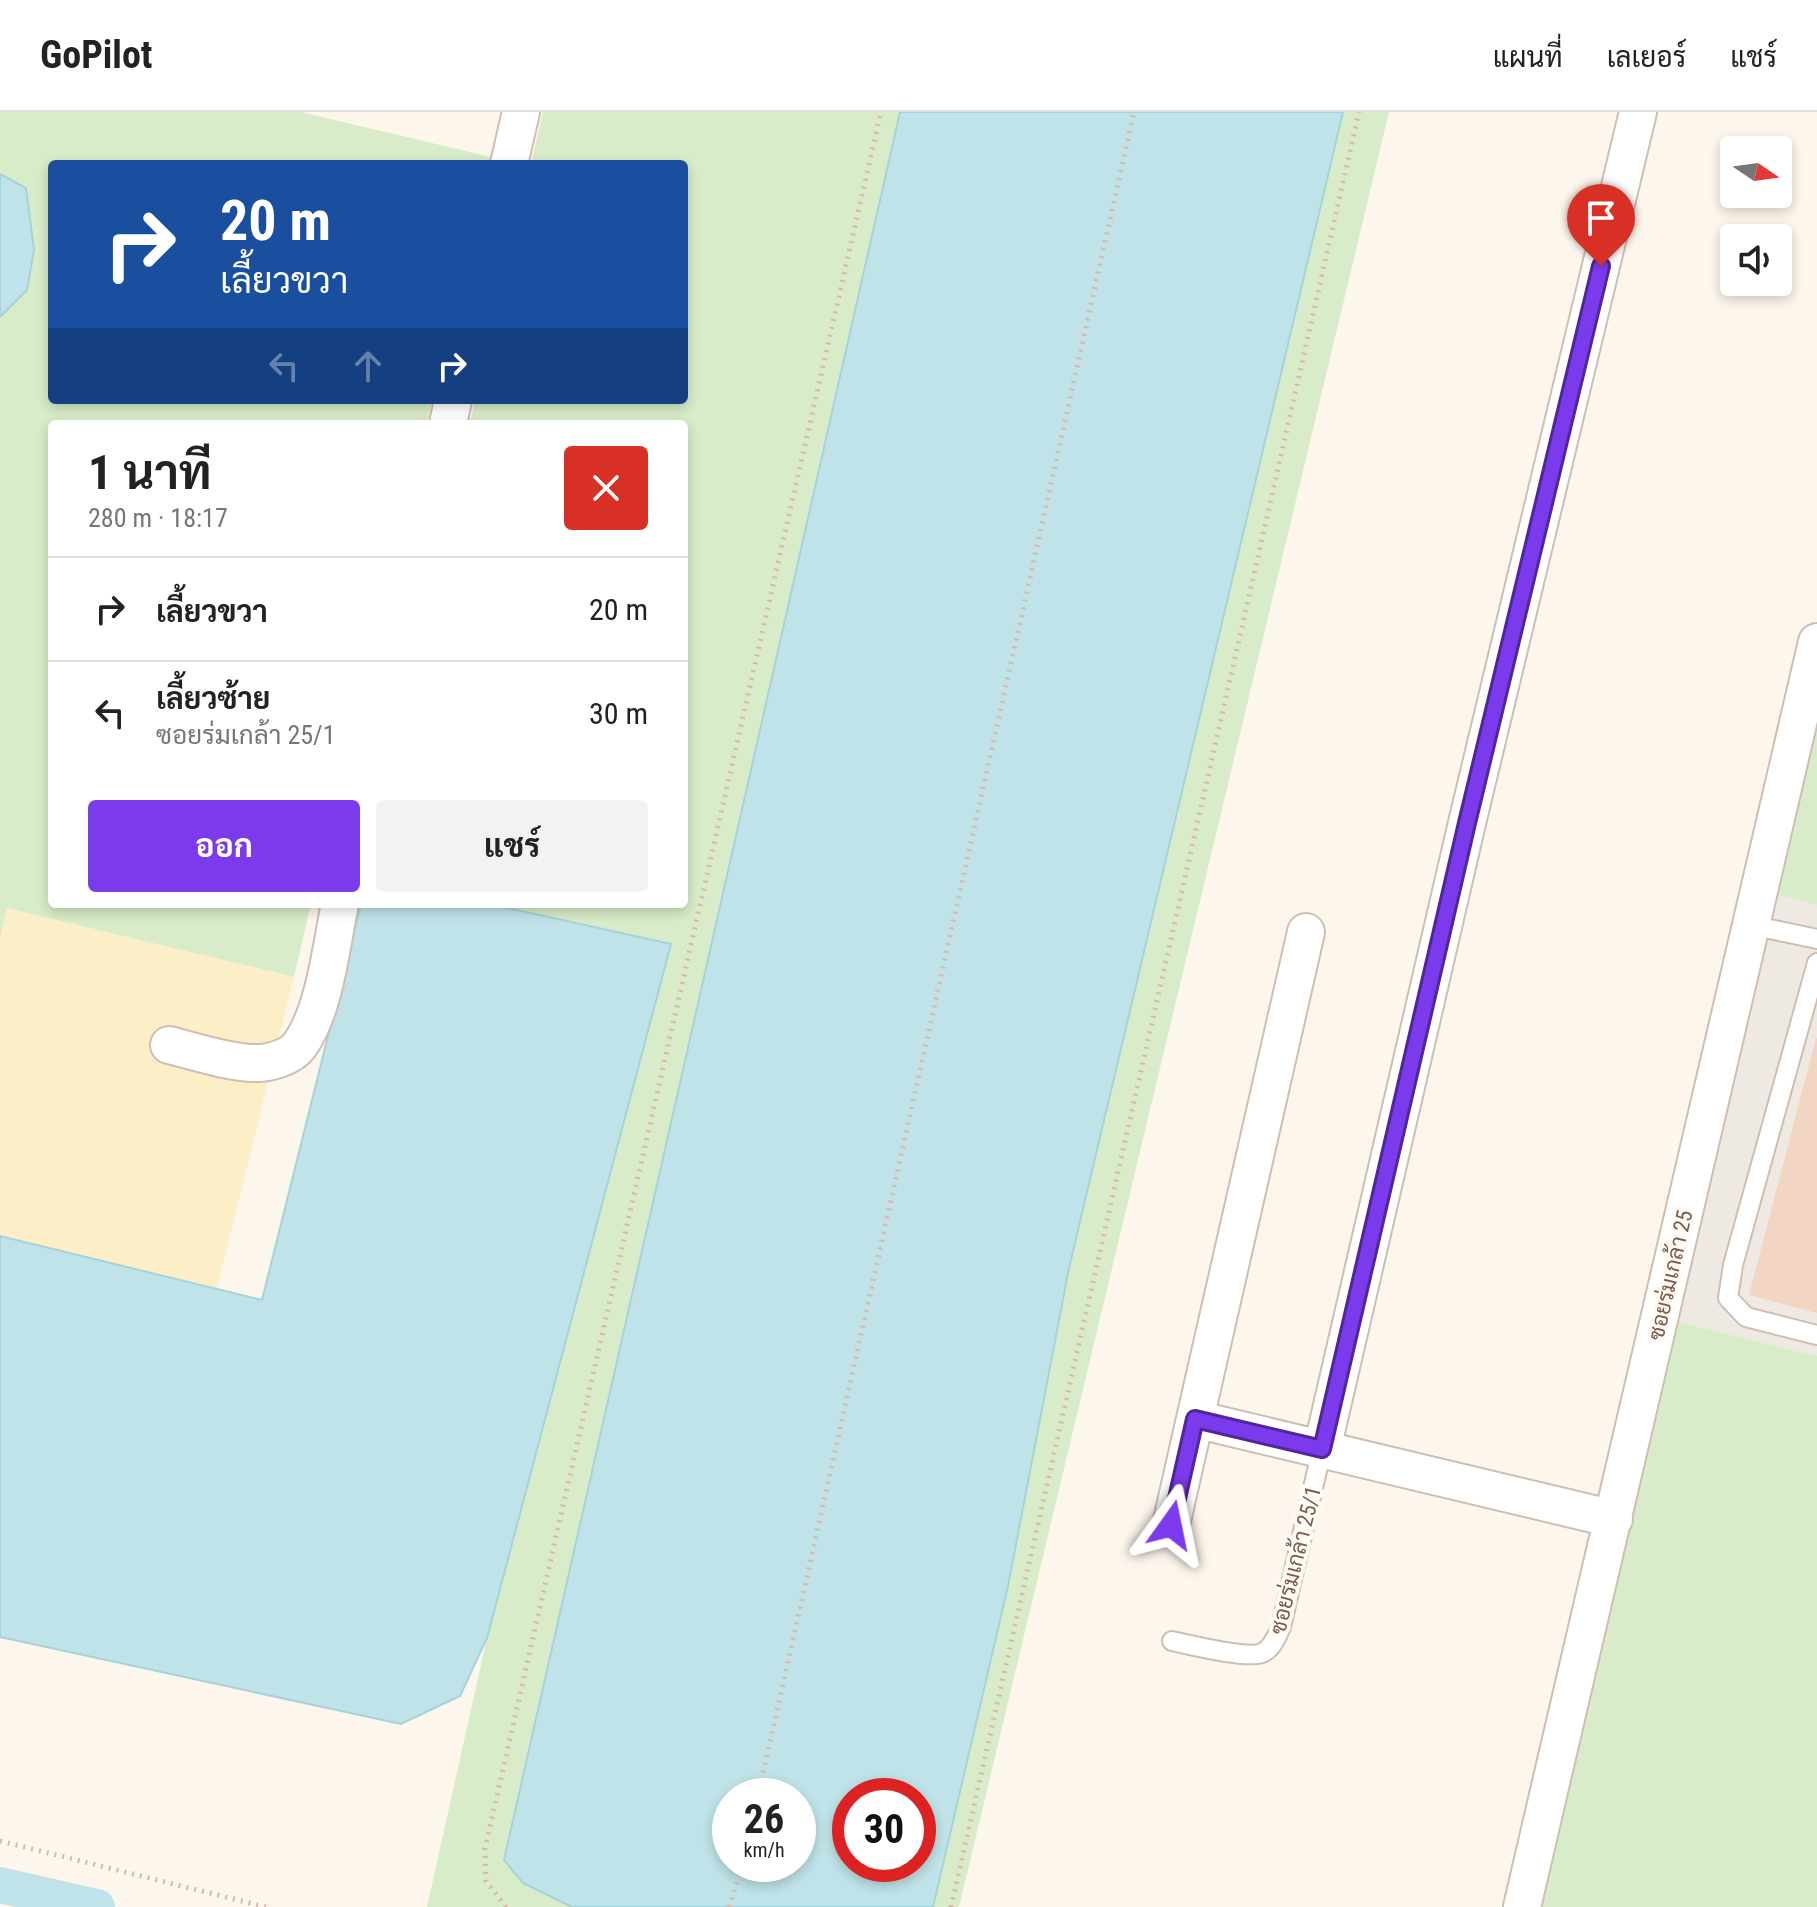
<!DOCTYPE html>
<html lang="th">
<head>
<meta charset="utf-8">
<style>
	:root { --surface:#fff; --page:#f2f2f2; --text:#222; --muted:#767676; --line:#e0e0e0; --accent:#7c3aed }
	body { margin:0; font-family:"Roboto Condensed",Sarabun,sans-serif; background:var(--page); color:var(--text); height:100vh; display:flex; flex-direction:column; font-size:30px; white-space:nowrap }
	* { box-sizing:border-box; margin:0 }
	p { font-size:26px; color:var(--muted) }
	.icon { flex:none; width:44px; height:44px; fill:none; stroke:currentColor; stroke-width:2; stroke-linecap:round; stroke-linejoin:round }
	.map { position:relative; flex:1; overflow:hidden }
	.side { position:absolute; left:48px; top:308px; width:640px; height:488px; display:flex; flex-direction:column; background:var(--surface); border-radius:8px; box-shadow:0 4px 12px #0003 }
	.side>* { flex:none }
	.top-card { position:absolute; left:48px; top:48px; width:640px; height:244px; border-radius:8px; box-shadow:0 4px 12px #0003; background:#1a4fa0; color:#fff; overflow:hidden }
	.needle { width:52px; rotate:103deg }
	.fabs { position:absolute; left:1720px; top:24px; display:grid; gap:16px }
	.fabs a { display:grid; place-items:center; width:72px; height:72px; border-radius:8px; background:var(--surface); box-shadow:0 4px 12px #0003; font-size:40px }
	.speed { position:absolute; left:712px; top:1666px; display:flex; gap:16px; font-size:40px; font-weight:700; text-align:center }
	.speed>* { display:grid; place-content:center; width:104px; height:104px; border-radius:50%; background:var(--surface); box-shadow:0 4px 12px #0003; line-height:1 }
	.speed small { font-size:20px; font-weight:400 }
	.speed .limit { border:12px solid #d22; background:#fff; color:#111 }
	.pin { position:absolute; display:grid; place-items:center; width:68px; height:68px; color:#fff; margin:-82px -34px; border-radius:50% 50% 50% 0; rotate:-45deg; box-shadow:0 0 8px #0007 }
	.pin .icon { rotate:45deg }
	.me { position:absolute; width:88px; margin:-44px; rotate:12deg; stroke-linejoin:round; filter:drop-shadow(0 0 6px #0008) }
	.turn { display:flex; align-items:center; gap:28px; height:168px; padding:0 40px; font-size:36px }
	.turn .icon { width:104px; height:104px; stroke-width:2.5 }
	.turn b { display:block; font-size:56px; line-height:68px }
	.lanes { display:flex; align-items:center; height:76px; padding:0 40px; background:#0003; justify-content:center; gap:40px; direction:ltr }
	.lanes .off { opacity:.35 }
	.round { display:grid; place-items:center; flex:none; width:84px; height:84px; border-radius:8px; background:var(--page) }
	.headline { display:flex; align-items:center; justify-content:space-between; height:136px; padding:0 40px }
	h1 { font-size:48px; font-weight:700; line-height:60px }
	.primary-button { display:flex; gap:16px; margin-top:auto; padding:16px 40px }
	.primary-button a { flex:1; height:92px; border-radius:8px; background:var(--accent); color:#fff; font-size:32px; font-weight:700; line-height:92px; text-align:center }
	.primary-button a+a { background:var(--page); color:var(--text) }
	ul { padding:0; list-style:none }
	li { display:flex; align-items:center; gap:24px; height:104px; padding:0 40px; border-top:2px solid var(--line) }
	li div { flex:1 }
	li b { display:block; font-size:30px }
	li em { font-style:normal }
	header { display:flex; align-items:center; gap:48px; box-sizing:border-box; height:112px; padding:0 40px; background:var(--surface); border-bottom:2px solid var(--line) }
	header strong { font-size:38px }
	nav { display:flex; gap:44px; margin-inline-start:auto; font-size:28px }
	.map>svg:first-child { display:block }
</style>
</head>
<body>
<header>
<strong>GoPilot</strong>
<nav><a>แผนที่</a><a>เลเยอร์</a><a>แชร์</a></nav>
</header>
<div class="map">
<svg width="1817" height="1795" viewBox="0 0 1817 1795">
	<rect width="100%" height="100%" fill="#fdf6ec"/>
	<path fill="#efe9e4" d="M 1773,782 L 1817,793 L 1817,1244 L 1671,1208 Z"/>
	<path fill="#d8ecc9" d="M 0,0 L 301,0 L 491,45 L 489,52 L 52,52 L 52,288 L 432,288 L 427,312 L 52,312 L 52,792 L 311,792 L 294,865 L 7,797 L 0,827 L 0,205 L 27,178 L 26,76 L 0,62 Z
		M 543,0 L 900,0 L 504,1748 L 523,1771 L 572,1795 L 427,1795 L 487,1526 L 671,833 L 490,792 L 684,792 L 684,312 L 470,312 L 475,288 L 684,288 L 684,52 L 531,52 Z
		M 1343,0 L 1389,0 L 959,1795 L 933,1795 L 1008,1474 L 1069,1156 Z
		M 1817,610 L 1817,793 L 1773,782 Z
		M 1671,1208 L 1817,1244 L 1817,1795 L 1535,1795 Z"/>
	<path fill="#fcefc7" d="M 7,796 L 294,865 L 217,1177 L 0,1124 L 0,827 Z"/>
	<path fill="#bfe3e8" stroke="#a5d3da" stroke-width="2" fill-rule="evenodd" d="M 900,0 L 1343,0 L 1069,1156 L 1008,1474 L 933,1795 L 572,1795 L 523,1771 L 504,1748 ZM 730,1684 L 798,1684 L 798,1752 L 730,1752 ZM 850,1684 L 918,1684 L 918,1752 L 850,1752 Z
		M 0,62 L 26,76 L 34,138 L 27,178 L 0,205 Z
		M 361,792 L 490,792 L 671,832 L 487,1526 L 460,1584 L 401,1612 L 0,1525 L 0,1124 L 262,1188 Z"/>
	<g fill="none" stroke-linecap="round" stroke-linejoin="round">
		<path stroke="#bfe3e8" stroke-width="36" d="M 0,1773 L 97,1795"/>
	</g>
	<path fill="#f3d5c3" d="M 1816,926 L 1817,926 L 1817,1201 L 1749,1183 Z"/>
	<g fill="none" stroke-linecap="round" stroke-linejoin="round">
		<g stroke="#d1beb0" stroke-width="22">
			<path id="lane" d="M 1751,813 L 1817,827
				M 1817,851 L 1733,1153 L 1728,1186 L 1746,1205 L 1817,1223
				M 1172,1529 C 1190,1533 1248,1547 1262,1541 C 1272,1537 1277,1524 1281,1515 L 1322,1337"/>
		</g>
		<g stroke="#d1beb0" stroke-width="40">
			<path id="street" d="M 509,52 L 521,0
				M 448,312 L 453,288
				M 1306,820 L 1195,1307 L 1614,1407
				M 169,933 C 193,939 230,951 254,951 C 268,952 291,945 299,934 C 325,899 331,834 340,792
				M 1322,1337 L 1467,711 L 1638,0
				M 1171,1413 L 1195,1307
				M 1522,1795 L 1817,530"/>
		</g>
		<path stroke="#d9b8a5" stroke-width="5" stroke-dasharray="2 6" stroke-linecap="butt" d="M 758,1684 L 1134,0
			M 0,1729 L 266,1795
			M 506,1795 L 486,1769 L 485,1736 L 881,0
			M 729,1795 L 743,1752
			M 951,1795 L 1359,0"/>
		<use href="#lane" stroke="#fff" stroke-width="18"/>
		<use href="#street" stroke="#fff" stroke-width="36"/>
	</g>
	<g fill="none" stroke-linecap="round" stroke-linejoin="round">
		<g stroke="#51269a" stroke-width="20">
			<path id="route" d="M 1171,1413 L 1195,1307 L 1322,1337 L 1467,711 L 1601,154"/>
		</g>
		<use href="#route" stroke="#7c3aed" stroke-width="14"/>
	</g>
	<g text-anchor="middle" stroke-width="8" stroke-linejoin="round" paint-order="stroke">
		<g font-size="22" fill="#7a5c4d" stroke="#fffaf3">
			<text transform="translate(1670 1163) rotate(-77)" y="8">ซอยร่มเกล้า 25</text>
			<text transform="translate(1295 1448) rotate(-76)" y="8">ซอยร่มเกล้า 25/1</text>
		</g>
	</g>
</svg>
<div class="fabs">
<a><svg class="needle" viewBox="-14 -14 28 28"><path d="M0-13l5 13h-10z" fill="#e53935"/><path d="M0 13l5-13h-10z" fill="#767676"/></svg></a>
<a><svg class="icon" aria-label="sound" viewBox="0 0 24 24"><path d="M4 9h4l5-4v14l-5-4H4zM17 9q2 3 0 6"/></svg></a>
</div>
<div class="speed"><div>26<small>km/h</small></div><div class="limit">30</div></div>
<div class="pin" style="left:1601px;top:154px;background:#d93025"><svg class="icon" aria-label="arrive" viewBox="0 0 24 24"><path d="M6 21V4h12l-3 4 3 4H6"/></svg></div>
<svg class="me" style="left:1171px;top:1413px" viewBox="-20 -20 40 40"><path d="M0-17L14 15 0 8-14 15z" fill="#7c3aed" stroke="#fff" stroke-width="4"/></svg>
<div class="top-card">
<div class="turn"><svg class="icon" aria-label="right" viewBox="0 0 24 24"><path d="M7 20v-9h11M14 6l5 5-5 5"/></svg><div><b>20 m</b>เลี้ยวขวา</div></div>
<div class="lanes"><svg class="icon off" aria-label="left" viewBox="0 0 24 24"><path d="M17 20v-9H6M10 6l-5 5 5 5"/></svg><svg class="icon off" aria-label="ahead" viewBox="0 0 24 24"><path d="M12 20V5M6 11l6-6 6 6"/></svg><svg class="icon" aria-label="right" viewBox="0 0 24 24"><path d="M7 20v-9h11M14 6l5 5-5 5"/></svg></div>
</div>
<section class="side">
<div class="headline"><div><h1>1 นาที</h1><p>280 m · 18:17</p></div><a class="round" style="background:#d93025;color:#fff"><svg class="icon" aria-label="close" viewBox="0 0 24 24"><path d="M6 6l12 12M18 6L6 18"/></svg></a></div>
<ul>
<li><svg class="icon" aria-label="right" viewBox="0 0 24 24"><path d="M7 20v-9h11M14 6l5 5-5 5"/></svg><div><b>เลี้ยวขวา</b></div><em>20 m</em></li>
<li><svg class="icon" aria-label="left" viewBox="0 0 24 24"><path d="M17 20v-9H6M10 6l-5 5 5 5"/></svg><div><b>เลี้ยวซ้าย</b><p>ซอยร่มเกล้า 25/1</p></div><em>30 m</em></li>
</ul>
<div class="primary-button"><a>ออก</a><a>แชร์</a></div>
</section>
</div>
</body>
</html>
